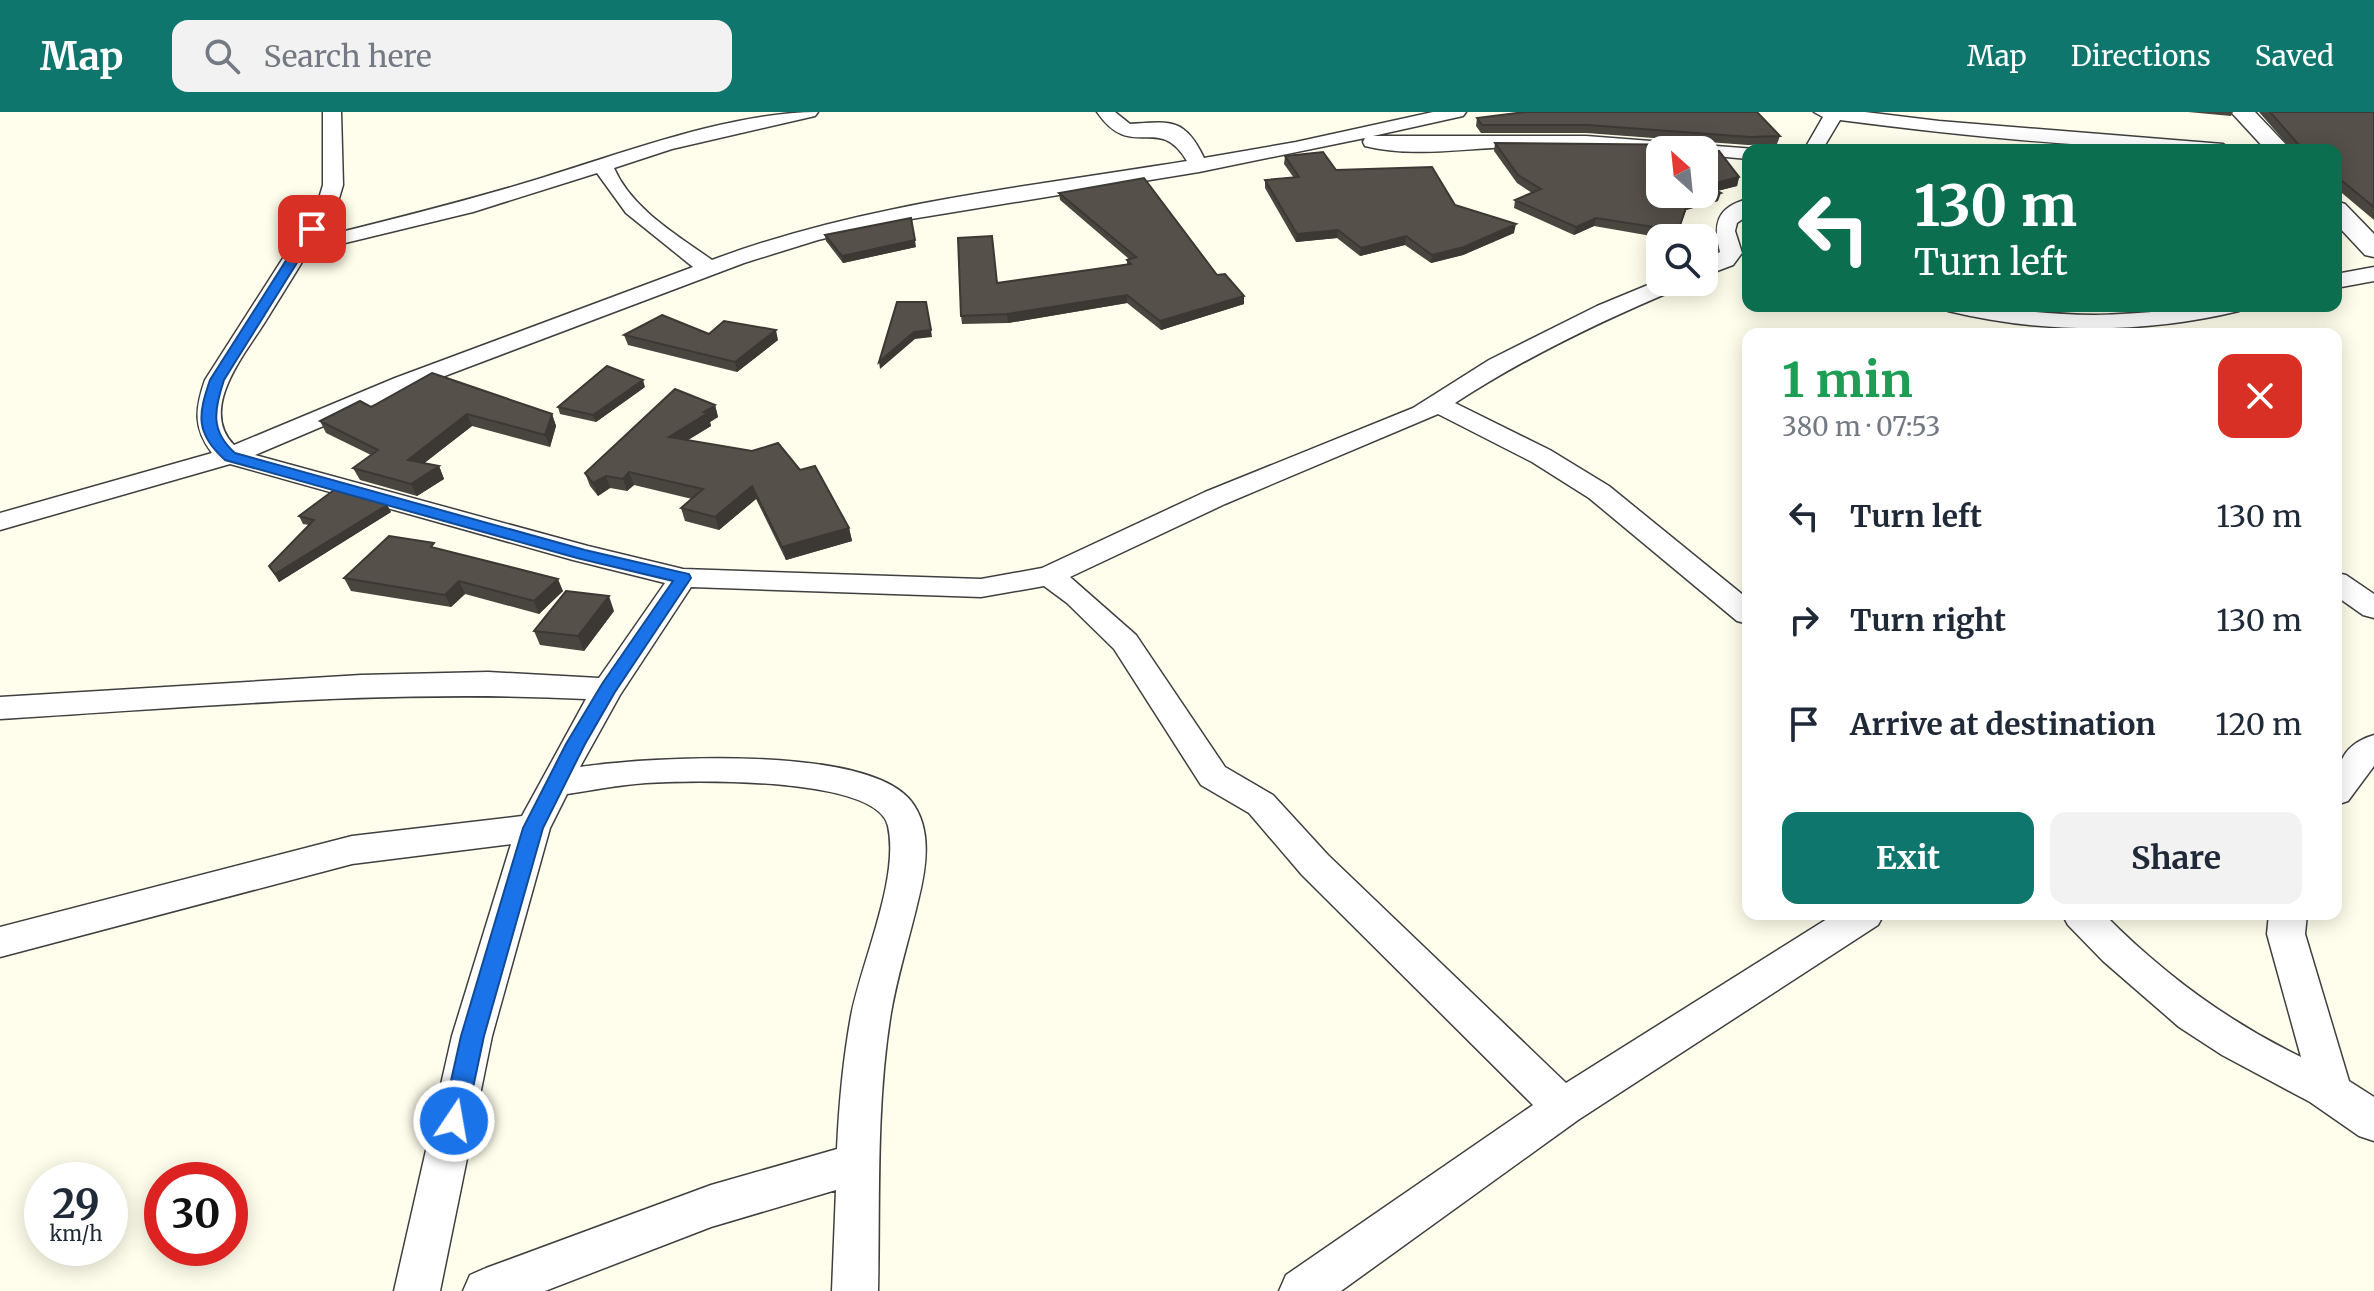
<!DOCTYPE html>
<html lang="en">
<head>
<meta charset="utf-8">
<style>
	:root { --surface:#fff; --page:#f2f2f3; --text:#1f2937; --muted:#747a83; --accent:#0f766e }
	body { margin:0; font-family:Merriweather,serif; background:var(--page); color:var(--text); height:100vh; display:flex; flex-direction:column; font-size:30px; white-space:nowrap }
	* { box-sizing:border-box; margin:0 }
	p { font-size:26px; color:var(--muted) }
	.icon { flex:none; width:44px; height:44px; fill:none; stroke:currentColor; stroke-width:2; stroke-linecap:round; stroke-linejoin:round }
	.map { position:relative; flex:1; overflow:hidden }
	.drawer { position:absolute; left:1742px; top:216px; width:600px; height:592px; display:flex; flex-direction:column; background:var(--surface); border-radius:16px; box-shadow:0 4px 20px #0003 }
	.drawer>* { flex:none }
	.hud { position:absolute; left:1742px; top:32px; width:600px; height:168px; border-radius:16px; box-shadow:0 4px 20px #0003; background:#0b6e4f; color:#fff; overflow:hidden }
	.needle { width:52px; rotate:333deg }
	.tools { position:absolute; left:1646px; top:24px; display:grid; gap:16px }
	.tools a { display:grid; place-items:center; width:72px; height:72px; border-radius:16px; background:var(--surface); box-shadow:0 4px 20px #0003; font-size:40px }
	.speed { position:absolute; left:24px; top:1050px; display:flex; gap:16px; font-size:40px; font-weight:700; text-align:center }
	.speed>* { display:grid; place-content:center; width:104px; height:104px; border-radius:50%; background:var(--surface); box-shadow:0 4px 20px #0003; line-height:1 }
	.speed small { font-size:20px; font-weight:400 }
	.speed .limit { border:12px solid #d22; background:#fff; color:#111 }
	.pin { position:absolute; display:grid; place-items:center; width:68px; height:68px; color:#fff; margin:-34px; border-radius:16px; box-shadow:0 4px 12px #0006 }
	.me { position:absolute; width:88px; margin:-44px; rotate:12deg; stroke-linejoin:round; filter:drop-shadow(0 0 6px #0008) }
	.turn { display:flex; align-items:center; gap:28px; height:168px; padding:0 40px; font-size:36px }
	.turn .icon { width:104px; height:104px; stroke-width:2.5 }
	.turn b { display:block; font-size:56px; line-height:68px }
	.round { display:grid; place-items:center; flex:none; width:84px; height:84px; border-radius:16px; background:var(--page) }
	.summary { display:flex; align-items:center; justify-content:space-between; height:136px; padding:0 40px }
	h1 { font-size:48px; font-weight:700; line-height:60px; color:#1e9e55 }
	.cta { display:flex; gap:16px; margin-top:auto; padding:16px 40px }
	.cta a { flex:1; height:92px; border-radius:16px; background:var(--accent); color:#fff; font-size:32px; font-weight:700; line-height:92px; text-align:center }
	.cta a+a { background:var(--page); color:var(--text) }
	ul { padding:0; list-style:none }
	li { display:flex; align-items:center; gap:24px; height:104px; padding:0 40px }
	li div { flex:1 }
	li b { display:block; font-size:30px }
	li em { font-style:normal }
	header { display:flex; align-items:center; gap:48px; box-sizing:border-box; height:112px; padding:0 40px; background:var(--accent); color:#fff }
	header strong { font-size:38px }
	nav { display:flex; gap:44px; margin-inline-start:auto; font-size:28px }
	.search { width:560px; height:72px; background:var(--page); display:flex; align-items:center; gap:20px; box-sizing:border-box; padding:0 28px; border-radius:16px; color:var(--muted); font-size:30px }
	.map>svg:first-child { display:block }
</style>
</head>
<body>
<header>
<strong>Map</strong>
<div class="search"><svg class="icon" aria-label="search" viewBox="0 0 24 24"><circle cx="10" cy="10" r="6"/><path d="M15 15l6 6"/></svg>Search here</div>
<nav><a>Map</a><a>Directions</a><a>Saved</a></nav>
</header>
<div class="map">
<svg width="2374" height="1179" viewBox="0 0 2374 1179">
	<rect width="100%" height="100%" fill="#fffeec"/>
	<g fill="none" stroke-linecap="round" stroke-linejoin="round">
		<g stroke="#3f3f3f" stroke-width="3">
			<path id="minor" d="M 323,0 L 341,0 L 343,73 L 337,93 L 317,126 C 390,108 463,90 535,68 C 620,42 730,0 818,0 L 815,4 L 672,37 L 614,56 C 632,97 677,123 712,148 C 863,91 1028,75 1187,49 C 1158,0 1132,51 1097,0 L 1115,0 L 1130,12 C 1171,9 1185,6 1204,46 L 1296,30 L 1433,0 L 1466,0 L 1463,4 L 1373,24 L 1586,24 L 1755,37 L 1748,38 L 1748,47 L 1704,43 L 1704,38 C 1641,38 1578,33 1514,35 C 1466,36 1412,46 1365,34 L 1363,30 L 1365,26 L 1199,60 L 893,110 L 818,128 L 744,151 L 413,276 L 255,343 L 588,434 L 683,457 L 981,467 L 1042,456 L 1205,380 L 1413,296 L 1489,248 L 1597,194 L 1660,168 L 1685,170 L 1682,175 C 1603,208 1527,244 1455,291 L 1550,338 L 1609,374 L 1748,487 L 1748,512 L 1737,509 L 1589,386 L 1532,350 L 1438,302 L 1225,392 L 1070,465 L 1136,523 L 1225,655 L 1273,683 L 1328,743 L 1566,971 L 1835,802 L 1884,802 L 1878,813 L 1578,1008 L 1341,1179 L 1279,1179 L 1286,1163 L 1533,993 L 1302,763 L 1249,701 L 1201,673 L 1114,537 L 1067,491 L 1044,474 L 981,485 L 691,475 L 620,583 L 580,655 C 648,645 866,632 911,689 C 933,717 926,757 918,789 C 909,828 896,867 890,907 C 876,998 880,1088 878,1179 L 832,1179 L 836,1078 L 711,1115 L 545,1179 L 463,1179 L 470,1163 L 486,1156 L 711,1073 L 837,1037 C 839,993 843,948 851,904 C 861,851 900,766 888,714 C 877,664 688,668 646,671 C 619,673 593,678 567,682 L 550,716 L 492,924 L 440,1179 L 394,1179 L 452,924 L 511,732 L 352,752 L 0,845 L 0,815 L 352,724 L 522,704 L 586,587 C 390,577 195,595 0,607 L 0,585 L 361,563 L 488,560 L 599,566 L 665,471 L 573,448 L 230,352 L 0,418 L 0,401 L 212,341 C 193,316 195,297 205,268 L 317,93 L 323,73 ZM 597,61 L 626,101 L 693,155 L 395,266 L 234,333 C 198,297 245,242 265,210 C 279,187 294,164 308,140 L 473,100 Z
				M 1814,0 L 1865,0 L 1939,9 L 2223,32 L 2232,38 C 2101,38 1970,25 1840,8 L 1822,38 L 1804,38 L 1823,5 Z
				M 1748,87 L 1748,103 L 1737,111 L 1735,119 L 1742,141 L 1733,153 L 1704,164 L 1704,149 L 1720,140 C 1713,113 1716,95 1748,87 Z
				M 2374,155 L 2374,169 L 2336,176 L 2336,162 Z
				M 1945,194 C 1995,194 2044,203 2094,203 C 2143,203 2192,194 2242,194 L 2239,199 C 2144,222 2043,222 1948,199 Z
				M 2336,461 L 2346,463 L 2374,482 L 2374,506 L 2363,503 L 2336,484 Z
				M 2374,623 L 2374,654 L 2348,689 L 2336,693 C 2336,659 2337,634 2374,623 Z
				M 2062,802 L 2104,802 C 2162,861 2227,909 2301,945 L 2267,822 L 2269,802 L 2307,802 L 2305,822 L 2349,969 L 2374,985 L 2374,1029 L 2359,1024 L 2310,990 L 2222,943 L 2179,915 L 2103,849 L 2068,813 Z"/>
		</g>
		<g stroke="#3f3f3f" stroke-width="3">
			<path id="tertiary" d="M 2231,0 L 2255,0 L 2291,38 L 2266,38 Z
				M 2336,89 L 2345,92 L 2374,122 L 2374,145 L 2365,143 L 2336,112 Z"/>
		</g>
		<use href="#minor" fill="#fff" fill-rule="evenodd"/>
		<use href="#tertiary" fill="#fff" fill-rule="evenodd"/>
	</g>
	<path fill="#49453f" d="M 2188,0 L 2233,0 L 2231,4 Z
		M 2259,0 L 2374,0 L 2374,108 L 2336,76 L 2336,38 L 2292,38 Z
		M 1477,6 L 1780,24 L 1777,32 L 1748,33 L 1586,21 L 1481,21 L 1476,14 Z
		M 1495,31 L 1706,38 L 1739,65 L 1737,74 L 1717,79 L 1718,89 L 1686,98 L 1676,126 L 1663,126 L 1594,114 L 1574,123 L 1514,96 L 1515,88 L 1532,81 L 1517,71 L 1494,39 Z
		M 1285,44 L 1455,93 L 1514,121 L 1463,143 L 1431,151 L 1405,133 L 1360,144 L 1337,126 L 1296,130 L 1265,76 L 1265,68 L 1294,66 L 1284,52 Z
		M 1059,81 L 1217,163 L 1244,192 L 1161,218 L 1127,191 L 1008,211 L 962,212 L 961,204 L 997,171 L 1127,152 L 1127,148 L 1129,147 L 1060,88 Z
		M 825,123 L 916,135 L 843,151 L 826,129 Z
		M 709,222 L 778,228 L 737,260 L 628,233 L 624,223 Z
		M 645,275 L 596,310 L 560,302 L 558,295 Z
		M 715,293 L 718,305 L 710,310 L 711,314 L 688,328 L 849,416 L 852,429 L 786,448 L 756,387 L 719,418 L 685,409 L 681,396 L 692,387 L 634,373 L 627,379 L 610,376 L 598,384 L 590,374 L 585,361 Z
		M 371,295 L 552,302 L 556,314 L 550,335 L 472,314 L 424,351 L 439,354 L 444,367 L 417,384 L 360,368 L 353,356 L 371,343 L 326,321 L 320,309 Z
		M 387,393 L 391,400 L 279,470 L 269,454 L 309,413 L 303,412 L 299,404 Z
		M 437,436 L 563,479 L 539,502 L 465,482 L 451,495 L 351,479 L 344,466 Z
		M 614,499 L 584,539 L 540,533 L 534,519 Z"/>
	<path fill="#3c3833" d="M 1739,65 L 1737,74 L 1705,82 L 1707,73 Z
		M 1721,81 L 1718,89 L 1686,98 L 1676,126 L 1688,90 Z
		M 1596,106 L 1594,114 L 1574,123 L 1576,115 Z
		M 1516,112 L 1514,121 L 1463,143 L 1431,151 L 1432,143 Z
		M 1338,118 L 1337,126 L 1296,130 L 1297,122 Z
		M 1406,124 L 1405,133 L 1360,144 L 1361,136 Z
		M 915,128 L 916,135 L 843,151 L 842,144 Z
		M 1127,183 L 1127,191 L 1008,211 L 1007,202 Z
		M 1244,184 L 1244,192 L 1161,218 L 1160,209 Z
		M 776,218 L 778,228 L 737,260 L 735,250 Z
		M 931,218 L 932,225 L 915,227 L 880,257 L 879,250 L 914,220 Z
		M 643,268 L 645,275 L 596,310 L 593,303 Z
		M 715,293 L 718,305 L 710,310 L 711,314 L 673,337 L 669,325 Z
		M 467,302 L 472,314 L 413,360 L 408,348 Z
		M 552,302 L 556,314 L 550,335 L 545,323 Z
		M 439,354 L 444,367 L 417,384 L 411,372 Z
		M 629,360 L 634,373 L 627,379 L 623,367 Z
		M 606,364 L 610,376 L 598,384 L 593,371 Z
		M 752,374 L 756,387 L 719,418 L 715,405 Z
		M 387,393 L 391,400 L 279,470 L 275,462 Z
		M 849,416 L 852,429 L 786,448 L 782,435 Z
		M 558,467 L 563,479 L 539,502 L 534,489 Z
		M 459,469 L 465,482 L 451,495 L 445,483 Z
		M 609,484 L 614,499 L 584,539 L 578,524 Z"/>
	<path fill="#555049" stroke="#3c3833" stroke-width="2" fill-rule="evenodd" d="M 1525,0 L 1757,0 L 1780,24 L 1750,25 L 1588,13 L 1482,13 L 1477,6 Z
		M 2270,0 L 2374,0 L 2374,95 L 2336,64 L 2336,38 L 2305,38 L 2298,32 Z
		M 1495,31 L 1703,33 L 1706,38 L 1719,39 L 1739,65 L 1707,73 L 1721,81 L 1688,90 L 1678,119 L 1596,106 L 1576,115 L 1515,88 L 1541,77 L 1518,63 ZM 1660,38 L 1704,38 L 1704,82 L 1660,82 Z
		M 1323,40 L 1336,58 L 1432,55 L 1455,93 L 1516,112 L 1464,135 L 1432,143 L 1406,124 L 1361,136 L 1338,118 L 1297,122 L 1265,68 L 1299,65 L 1285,44 Z
		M 1144,66 L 1217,163 L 1225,162 L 1244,184 L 1160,209 L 1127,183 L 1007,202 L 961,204 L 958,126 L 992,124 L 997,171 L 1131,152 L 1127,148 L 1136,145 L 1059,81 Z
		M 911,106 L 915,128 L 842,144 L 825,123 Z
		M 897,190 L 926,190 L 931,218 L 914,220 L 879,250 Z
		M 662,203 L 709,222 L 724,209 L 776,218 L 735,250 L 624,223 Z
		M 607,254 L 643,268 L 593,303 L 558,295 Z
		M 432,261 L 552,302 L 545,323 L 467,302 L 408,348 L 439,354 L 411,372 L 353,356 L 378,338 L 320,309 L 360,289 L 371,295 Z
		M 675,277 L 715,293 L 704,300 L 708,301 L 669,325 L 752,339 L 778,331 L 800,358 L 815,354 L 849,416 L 782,435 L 752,374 L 715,405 L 681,396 L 703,377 L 629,360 L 623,367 L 606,364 L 593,371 L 585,361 Z
		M 334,378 L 387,393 L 275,462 L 269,454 L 314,408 L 299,404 Z
		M 389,424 L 434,431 L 431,435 L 558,467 L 534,489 L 459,469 L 445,483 L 344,466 Z
		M 566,479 L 609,484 L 578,524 L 534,519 Z"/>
	<path fill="#1a73e8" stroke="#114b97" stroke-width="2" d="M 312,114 L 318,117 L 224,268 C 214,298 210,319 235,341 L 585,438 L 689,462 L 691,466 L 615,580 L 585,632 L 543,716 L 484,924 L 466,1009 L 462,1017 L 454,1020 L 445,1017 L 442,1009 L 461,924 L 523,716 L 566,632 L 602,572 L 673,469 L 577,446 L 225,348 C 195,321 198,303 210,268 L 306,117 Z"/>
</svg>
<div class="tools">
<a><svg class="needle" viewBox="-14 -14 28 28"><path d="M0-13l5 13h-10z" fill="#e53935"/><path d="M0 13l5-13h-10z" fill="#747a83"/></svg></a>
<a><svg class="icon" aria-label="search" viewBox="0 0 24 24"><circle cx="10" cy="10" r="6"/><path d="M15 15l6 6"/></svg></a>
</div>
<div class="speed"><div>29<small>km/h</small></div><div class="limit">30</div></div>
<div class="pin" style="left:312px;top:117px;background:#d93025"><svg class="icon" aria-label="arrive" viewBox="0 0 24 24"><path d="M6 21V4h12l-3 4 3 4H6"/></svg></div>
<svg class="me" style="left:454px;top:1009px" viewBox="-20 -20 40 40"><circle r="17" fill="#1a73e8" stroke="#fff" stroke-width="3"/><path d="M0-11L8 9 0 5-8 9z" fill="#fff"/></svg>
<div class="hud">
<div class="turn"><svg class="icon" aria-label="left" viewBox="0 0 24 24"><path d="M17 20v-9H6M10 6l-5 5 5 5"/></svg><div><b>130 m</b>Turn left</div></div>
</div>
<section class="drawer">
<div class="summary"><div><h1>1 min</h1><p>380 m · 07:53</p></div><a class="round" style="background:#d93025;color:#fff"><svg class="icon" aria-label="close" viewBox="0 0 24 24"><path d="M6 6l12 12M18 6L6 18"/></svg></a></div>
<ul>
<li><svg class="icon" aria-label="left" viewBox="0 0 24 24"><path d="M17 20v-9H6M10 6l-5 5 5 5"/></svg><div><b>Turn left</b></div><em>130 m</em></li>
<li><svg class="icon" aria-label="right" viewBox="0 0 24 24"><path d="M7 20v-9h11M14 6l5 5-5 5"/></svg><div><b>Turn right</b></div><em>130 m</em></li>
<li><svg class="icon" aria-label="arrive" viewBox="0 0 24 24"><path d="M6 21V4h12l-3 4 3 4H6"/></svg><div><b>Arrive at destination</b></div><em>120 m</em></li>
</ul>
<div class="cta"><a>Exit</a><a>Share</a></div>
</section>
</div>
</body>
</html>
